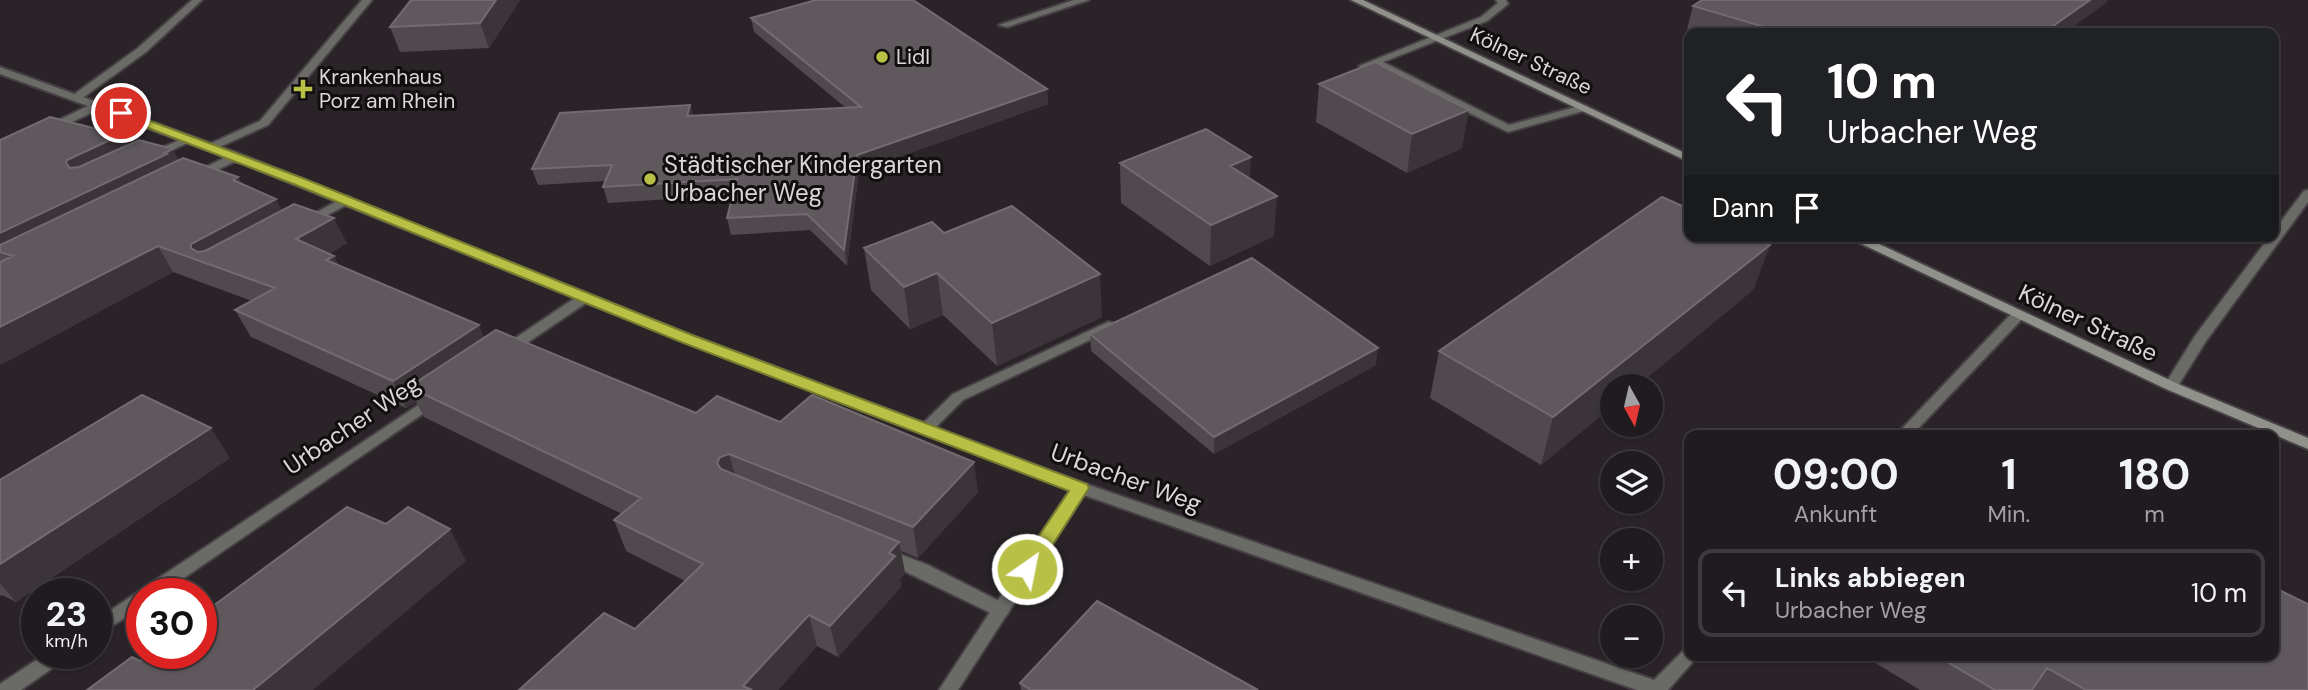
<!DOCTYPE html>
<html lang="de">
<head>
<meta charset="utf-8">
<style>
	:root { --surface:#201b1f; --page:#282428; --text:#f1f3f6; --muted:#a2a1a4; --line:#3d393d }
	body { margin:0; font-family:"DM Sans",sans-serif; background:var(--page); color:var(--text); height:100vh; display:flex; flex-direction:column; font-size:26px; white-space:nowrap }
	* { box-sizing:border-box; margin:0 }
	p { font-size:23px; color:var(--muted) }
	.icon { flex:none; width:38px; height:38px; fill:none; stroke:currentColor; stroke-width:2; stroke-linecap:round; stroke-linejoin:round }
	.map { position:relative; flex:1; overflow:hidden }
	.panel { position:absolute; left:1684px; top:430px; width:595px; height:231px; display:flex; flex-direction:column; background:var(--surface); border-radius:14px; box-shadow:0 2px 5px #0004,0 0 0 2px var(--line) }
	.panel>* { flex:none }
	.top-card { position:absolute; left:1684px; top:28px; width:595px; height:214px; border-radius:14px; box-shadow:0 2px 5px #0004,0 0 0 2px var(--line); background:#202124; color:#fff; overflow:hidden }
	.needle { width:46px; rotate:172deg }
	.tools { position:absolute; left:1600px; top:374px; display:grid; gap:14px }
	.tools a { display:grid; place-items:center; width:63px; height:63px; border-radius:50%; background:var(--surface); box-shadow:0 2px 5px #0004,0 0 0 2px var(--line); font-size:35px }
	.speed { position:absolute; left:21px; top:578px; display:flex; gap:14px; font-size:35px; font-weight:700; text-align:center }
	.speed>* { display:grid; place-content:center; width:91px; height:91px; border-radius:50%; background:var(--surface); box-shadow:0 2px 5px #0004,0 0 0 2px var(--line); line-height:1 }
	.speed small { font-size:18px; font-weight:400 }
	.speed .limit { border:10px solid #d22; background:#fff; color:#111 }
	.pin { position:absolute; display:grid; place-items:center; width:60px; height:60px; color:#fff; margin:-30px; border:4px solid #fff; border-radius:50%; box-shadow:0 2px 7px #0007 }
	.me { position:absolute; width:77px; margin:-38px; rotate:33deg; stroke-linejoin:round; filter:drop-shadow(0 0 5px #0008) }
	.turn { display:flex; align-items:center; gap:24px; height:147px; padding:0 28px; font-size:32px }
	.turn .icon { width:91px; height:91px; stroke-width:2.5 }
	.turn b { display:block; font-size:49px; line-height:60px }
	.then { display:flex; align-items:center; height:66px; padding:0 28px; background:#0003; gap:14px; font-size:26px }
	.eta { display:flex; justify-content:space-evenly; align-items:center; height:119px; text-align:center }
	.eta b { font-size:42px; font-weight:700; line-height:49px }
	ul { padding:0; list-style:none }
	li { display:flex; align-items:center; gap:21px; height:88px; margin:0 14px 10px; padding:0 14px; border:4px solid var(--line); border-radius:14px }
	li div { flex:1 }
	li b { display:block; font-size:26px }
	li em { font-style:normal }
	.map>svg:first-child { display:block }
</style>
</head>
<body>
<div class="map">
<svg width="2308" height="690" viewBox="0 0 2308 690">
	<rect width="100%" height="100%" fill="#2a2429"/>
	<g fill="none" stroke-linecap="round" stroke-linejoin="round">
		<g stroke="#464045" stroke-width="4">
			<path id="service" d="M 192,0 L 202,0 L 146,52 L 81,99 L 73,99 L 73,95 L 138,48 Z
				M 362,0 L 372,0 L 268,125 L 215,149 L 207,149 L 207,145 L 260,121 Z
				M 1074,0 L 1089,0 L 1007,27 L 999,25 Z
				M 1496,0 L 1506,0 L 1508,4 L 1487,21 L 1383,62 L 1509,125 L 1583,105 L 1587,106 L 1587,110 L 1508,132 L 1374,66 L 1364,69 L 1359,66 L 1481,17 L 1498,3 Z
				M 188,136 L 192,137 L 192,141 L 156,157 L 148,157 L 146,155 Z
				M 346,196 L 350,197 L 352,200 L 350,203 L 311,224 L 307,225 L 301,221 Z
				M 1108,322 L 1113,323 L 1115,326 L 1113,329 L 963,400 L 930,433 L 920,433 L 917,429 L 953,394 Z
				M 887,549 L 928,565 L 1007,605 L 1010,610 L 1007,615 L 1001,617 L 995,615 L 881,560 L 879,555 L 881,550 Z"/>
		</g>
		<g stroke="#464045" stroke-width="4">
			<path id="minor" d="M 0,67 L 240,154 L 691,335 L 1086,484 L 1654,680 L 1683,651 L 1689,649 L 1689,656 L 1698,656 L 1668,690 L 1637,690 L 1084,495 L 958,690 L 939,690 L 1070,490 L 586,303 L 512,353 L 502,353 L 500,350 L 502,347 L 575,298 L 236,161 L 200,178 L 192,178 L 192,174 L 226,157 L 98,110 L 54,130 L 46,130 L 46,126 L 88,106 L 0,74 Z
				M 2308,190 L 2308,202 L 2206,341 L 2176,389 L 2166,389 L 2164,386 L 2195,336 L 2270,236 L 2273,236 L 2273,232 L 2304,191 Z
				M 2018,311 L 2023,312 L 2025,315 L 2023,318 L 1911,436 L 1895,436 L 2013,312 Z
				M 435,394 L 442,399 L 440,402 L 162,593 L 142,593 L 142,607 L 96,636 L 96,620 Z
				M 47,653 L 70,653 L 67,658 L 21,690 L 0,690 L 0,684 Z"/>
		</g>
		<g stroke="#464045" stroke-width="4">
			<path id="secondary" d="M 1351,0 L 1363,0 L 1689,155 L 1689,162 Z
				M 1845,236 L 1862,236 L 2176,383 L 2308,438 L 2308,449 L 2166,389 Z"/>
		</g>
		<use href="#service" fill="#6a6b67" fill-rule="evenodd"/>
		<use href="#minor" fill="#6a6b67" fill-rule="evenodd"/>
		<use href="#secondary" fill="#91918b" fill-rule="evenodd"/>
	</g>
	<path fill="#504a4e" d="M 520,0 L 489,48 L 400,52 L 390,27 Z
		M 2107,2 L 2064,33 L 1701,33 L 1687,29 L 1693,6 Z
		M 751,18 L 1047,89 L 1048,104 L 859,171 L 847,266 L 810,230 L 731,235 L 727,218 L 733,195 L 608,203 L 603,187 L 605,181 L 538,185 L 532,169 L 690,105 L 693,116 L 846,108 L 754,32 Z
		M 1319,84 L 1462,148 L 1407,173 L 1316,122 Z
		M 121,135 L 127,146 L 238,177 L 242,184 L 282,210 L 347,243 L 329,254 L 339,266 L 484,337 L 696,413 L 780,422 L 978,492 L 918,558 L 901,551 L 905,573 L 900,579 L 901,587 L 838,657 L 817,646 L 778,690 L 519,690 L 635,629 L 685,581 L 626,551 L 614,520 L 622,514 L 424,417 L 416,402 L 406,408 L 251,337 L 235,310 L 252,301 L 173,272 L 0,365 L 0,140 Z
		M 1120,163 L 1250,178 L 1274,236 L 1210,266 L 1121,203 Z
		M 944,233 L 1102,317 L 997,366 L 943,315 L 910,329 L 871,290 L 864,248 Z
		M 1770,245 L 1753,290 L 1541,465 L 1430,398 L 1439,351 Z
		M 1090,334 L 1376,365 L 1214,454 L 1091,351 Z
		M 230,458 L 16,602 L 2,595 L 0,596 L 0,480 Z
		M 1864,656 L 2273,656 L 2308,690 L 1920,690 Z
		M 1020,683 L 1258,690 L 1021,690 Z"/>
	<path fill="#3b3439" d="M 496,0 L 520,0 L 489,48 L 480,23 Z
		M 2090,0 L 2108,0 L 2107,2 L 2064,33 L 2043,33 Z
		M 1047,89 L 1048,104 L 859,171 L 847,266 L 844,250 L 857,155 Z
		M 690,105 L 694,121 L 687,116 Z
		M 1469,110 L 1462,148 L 1407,173 L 1412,134 Z
		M 121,135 L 134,158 L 81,183 L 66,163 L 67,160 Z
		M 173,149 L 185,172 L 13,256 L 0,252 L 0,233 Z
		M 1251,157 L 1249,196 L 1230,166 Z
		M 238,177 L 251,203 L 233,180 Z
		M 1277,196 L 1274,236 L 1210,266 L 1211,225 Z
		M 276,199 L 289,224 L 213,266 L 191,248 L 191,244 Z
		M 334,218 L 347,243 L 309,265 L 296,239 Z
		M 1770,245 L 1753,290 L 1636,387 L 1612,387 L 1612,407 L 1541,465 L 1553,417 Z
		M 158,246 L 173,272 L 0,365 L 0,327 Z
		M 334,256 L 347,282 L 326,260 Z
		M 937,273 L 943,315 L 910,329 L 904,287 Z
		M 1100,274 L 1102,317 L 997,366 L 992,323 Z
		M 479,325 L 490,352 L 409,387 L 416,402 L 406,408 L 393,381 Z
		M 1378,348 L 1376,365 L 1214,454 L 1214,437 Z
		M 211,428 L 230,458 L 16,602 L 0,583 L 0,564 Z
		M 729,454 L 738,485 L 729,488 L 717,463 L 720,457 Z
		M 974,462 L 978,492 L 918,558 L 913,527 Z
		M 450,529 L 466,561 L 313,690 L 253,690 Z
		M 899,542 L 905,573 L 900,579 L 901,587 L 838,657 L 830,626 L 889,553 Z
		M 809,615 L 817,646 L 778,690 L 745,690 L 743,686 Z"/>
	<path fill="#5f595d" stroke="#726c71" stroke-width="2" d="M 411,0 L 496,0 L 480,23 L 390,27 Z
		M 816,0 L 913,0 L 1047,89 L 857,155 L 844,250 L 807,214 L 727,218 L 737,179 L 603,187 L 612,165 L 532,169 L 560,113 L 690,105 L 687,116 L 861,107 L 751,18 Z
		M 1702,0 L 2090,0 L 2043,33 L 1785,33 L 1693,6 Z
		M 1375,62 L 1469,110 L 1412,134 L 1319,84 Z
		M 50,117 L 121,135 L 67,160 L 66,163 L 70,168 L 79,167 L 139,140 L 173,149 L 164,153 L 167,154 L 0,233 L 0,140 Z
		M 1206,129 L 1251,157 L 1230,166 L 1277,196 L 1211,225 L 1120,163 Z
		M 183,158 L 238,177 L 233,180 L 276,199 L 191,244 L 191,248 L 198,252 L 205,251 L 294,204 L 334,218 L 296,239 L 334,256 L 326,260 L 479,325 L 393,381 L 235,310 L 275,288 L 158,246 L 0,327 L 0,262 L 13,256 L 0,252 L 0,245 Z
		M 1662,197 L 1689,209 L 1689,236 L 1751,236 L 1770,245 L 1553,417 L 1439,351 Z
		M 1012,206 L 1100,274 L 992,323 L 937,273 L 904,287 L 864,248 L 932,222 L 944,233 Z
		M 1252,258 L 1378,348 L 1214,437 L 1090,334 Z
		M 496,330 L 696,413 L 717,396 L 780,422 L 812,395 L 974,462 L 913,527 L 729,454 L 720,457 L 717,463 L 721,469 L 899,542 L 889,553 L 895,556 L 830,626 L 809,615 L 743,686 L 752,690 L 519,690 L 604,613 L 635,629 L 703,564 L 614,520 L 641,498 L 409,387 Z
		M 142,395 L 211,428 L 0,564 L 0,480 Z
		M 347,507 L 386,524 L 408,507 L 450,529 L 253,690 L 87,690 L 132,657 L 140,661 L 151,653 L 201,653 L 201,615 Z
		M 2273,587 L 2308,604 L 2308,690 L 2086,690 L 2047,668 L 2032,690 L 1995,690 L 1937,656 L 2273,656 Z
		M 1097,601 L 1258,690 L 1031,690 L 1020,683 Z"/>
	<path fill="#b9c046" stroke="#787d2e" stroke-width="2" d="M 121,110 L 305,179 L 692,335 L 1087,484 L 1089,488 L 1034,574 L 1027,577 L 1020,574 L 1017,569 L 1020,564 L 1069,491 L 681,342 L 296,185 L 117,116 L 117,111 Z"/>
	<g fill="#b9c046" stroke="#110e10" stroke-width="2.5">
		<circle cx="882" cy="57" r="7"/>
		<path d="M299.5 78.5h7v7h7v7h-7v7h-7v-7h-7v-7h7z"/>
		<circle cx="650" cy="179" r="7"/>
	</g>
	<g text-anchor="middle" stroke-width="6" stroke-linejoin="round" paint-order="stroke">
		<g font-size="21" fill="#dad6d9" stroke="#110e10" text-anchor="start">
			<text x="896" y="64">Lidl</text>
			<text x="319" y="84">Krankenhaus<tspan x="319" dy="24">Porz am Rhein</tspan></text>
		</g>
		<g font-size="21" fill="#dad6d9" stroke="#110e10">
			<text transform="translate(1531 61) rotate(25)" y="7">Kölner Straße</text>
		</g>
		<g font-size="24" fill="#dad6d9" stroke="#110e10" text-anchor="start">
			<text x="664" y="173">Städtischer Kindergarten<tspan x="664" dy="28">Urbacher Weg</tspan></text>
		</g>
		<g font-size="24" fill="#dad6d9" stroke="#110e10">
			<text transform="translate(2088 323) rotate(25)" y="8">Kölner Straße</text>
			<text transform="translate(352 425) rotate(-34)" y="8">Urbacher Weg</text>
			<text transform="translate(1126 478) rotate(20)" y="8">Urbacher Weg</text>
		</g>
	</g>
</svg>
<div class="tools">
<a><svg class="needle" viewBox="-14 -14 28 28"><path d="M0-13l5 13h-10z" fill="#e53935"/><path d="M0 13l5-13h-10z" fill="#a2a1a4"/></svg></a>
<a><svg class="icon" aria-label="layers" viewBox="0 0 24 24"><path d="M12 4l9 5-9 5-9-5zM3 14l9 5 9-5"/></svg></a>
<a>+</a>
<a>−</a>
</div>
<div class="speed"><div>23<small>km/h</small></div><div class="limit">30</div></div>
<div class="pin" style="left:121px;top:113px;background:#d93025"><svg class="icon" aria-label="arrive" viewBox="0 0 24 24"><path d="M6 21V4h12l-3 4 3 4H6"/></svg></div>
<svg class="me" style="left:1027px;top:569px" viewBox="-20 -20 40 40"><circle r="17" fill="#b9c046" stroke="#fff" stroke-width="3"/><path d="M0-11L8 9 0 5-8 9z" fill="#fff"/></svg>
<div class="top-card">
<div class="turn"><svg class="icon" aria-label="left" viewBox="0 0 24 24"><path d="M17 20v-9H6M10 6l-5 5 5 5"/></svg><div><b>10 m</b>Urbacher Weg</div></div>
<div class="then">Dann<svg class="icon" aria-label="arrive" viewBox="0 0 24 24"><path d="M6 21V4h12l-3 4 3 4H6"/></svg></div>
</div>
<section class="panel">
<div class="eta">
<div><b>09:00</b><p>Ankunft</p></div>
<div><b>1</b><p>Min.</p></div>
<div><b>180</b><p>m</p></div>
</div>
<ul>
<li><svg class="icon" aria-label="left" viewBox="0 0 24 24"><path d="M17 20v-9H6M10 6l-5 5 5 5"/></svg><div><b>Links abbiegen</b><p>Urbacher Weg</p></div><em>10 m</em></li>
</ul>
</section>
</div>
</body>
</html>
